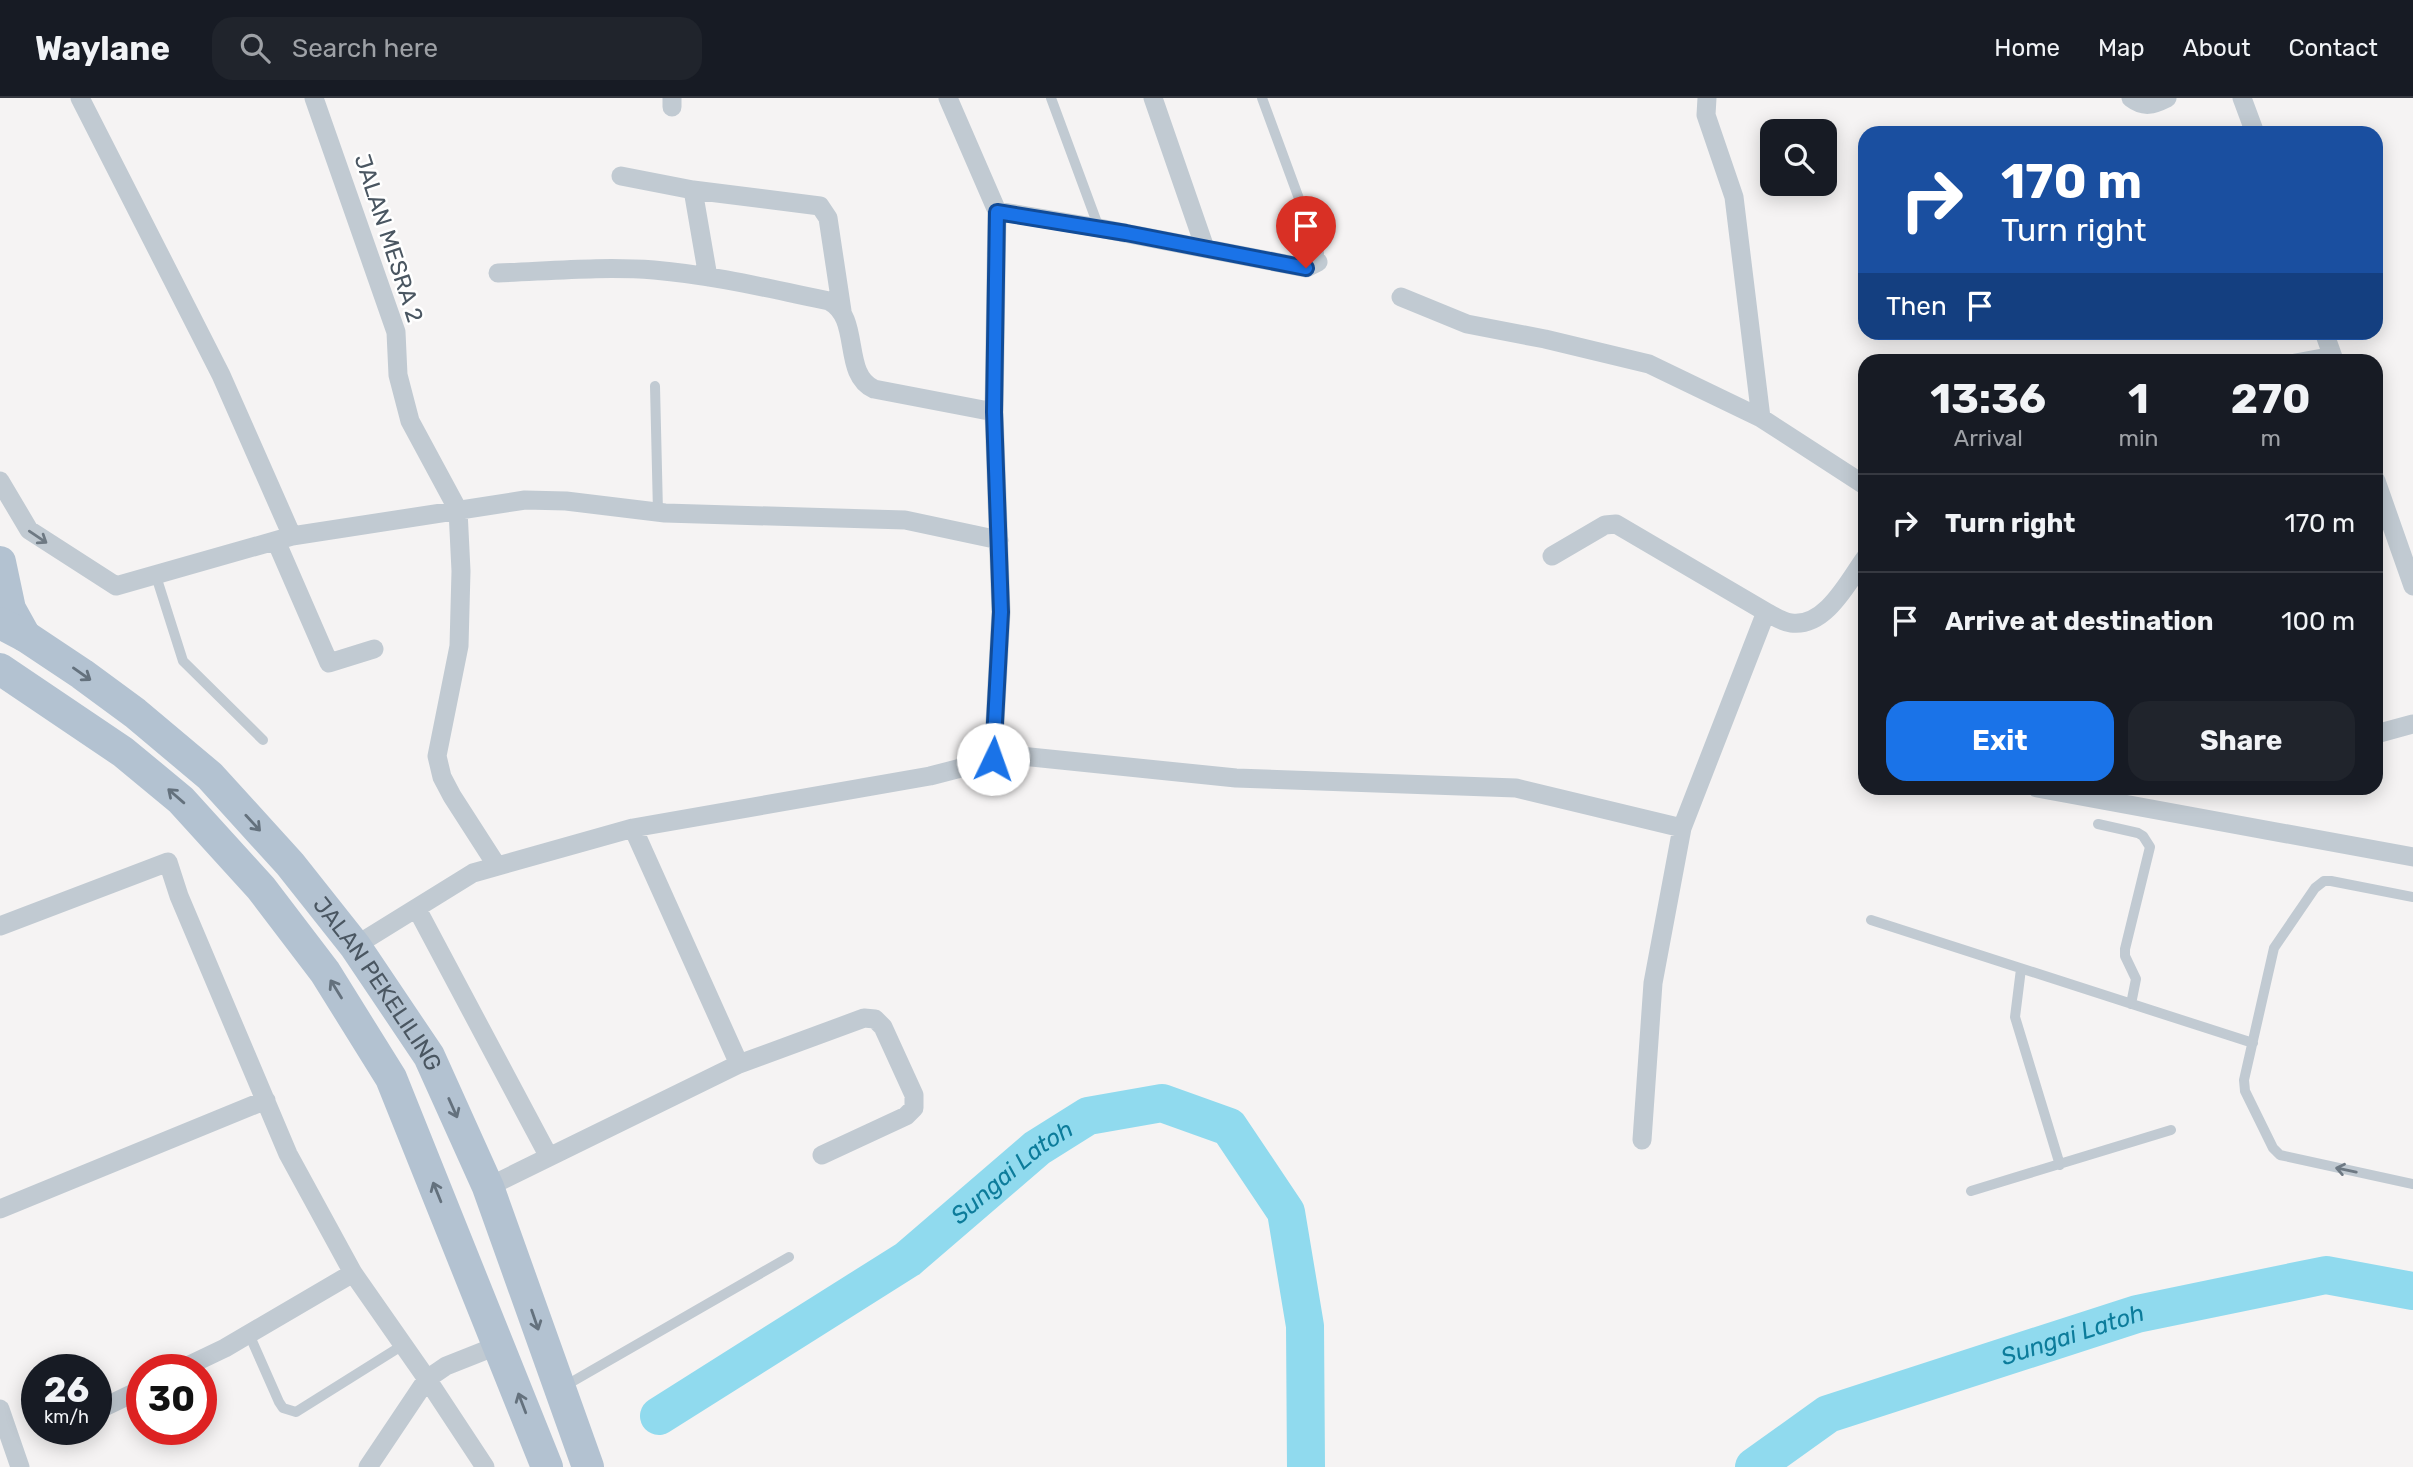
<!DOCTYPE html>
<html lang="en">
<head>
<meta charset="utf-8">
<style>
	:root { --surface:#171b24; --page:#20242c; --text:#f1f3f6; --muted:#9ea1a6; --line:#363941; --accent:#1a73e8 }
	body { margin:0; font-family:Rubik,sans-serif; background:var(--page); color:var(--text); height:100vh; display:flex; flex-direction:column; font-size:26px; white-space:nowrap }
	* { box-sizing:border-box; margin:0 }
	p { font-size:23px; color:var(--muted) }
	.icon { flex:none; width:38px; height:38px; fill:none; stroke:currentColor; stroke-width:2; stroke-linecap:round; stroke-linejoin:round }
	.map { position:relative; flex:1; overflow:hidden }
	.side { position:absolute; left:1858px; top:256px; width:525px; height:441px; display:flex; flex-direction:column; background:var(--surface); border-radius:21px; box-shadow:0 4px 18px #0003 }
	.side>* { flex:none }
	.banner { position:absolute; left:1858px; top:28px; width:525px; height:214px; border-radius:21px; box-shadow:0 4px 18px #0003; background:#1a4fa0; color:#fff; overflow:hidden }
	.fabs { position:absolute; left:1760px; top:21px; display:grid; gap:14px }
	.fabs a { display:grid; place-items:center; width:77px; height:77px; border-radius:14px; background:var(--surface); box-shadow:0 4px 18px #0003; font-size:35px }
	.speed { position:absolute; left:21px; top:1256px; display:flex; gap:14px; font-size:35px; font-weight:700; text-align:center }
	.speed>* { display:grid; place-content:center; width:91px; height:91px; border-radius:50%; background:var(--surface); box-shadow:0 4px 18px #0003; line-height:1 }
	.speed small { font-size:18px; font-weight:400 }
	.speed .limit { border:10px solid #d22; background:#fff; color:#111 }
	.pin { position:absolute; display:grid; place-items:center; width:60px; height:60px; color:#fff; margin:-72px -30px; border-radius:50% 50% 50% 0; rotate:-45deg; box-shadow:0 0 7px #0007 }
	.pin .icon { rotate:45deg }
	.me { position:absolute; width:77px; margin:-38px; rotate:3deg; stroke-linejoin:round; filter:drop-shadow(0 0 5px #0008) }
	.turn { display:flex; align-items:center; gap:24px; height:147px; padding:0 28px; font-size:32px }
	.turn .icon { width:91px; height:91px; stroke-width:2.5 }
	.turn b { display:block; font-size:49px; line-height:60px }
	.then { display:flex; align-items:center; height:66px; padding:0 28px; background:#0003; gap:14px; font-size:26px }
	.eta { display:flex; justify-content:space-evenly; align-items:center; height:119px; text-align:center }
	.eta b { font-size:42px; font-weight:700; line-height:49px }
	.action { display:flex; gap:14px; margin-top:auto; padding:14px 28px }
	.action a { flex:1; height:80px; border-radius:21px; background:var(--accent); color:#fff; font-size:28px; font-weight:700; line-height:80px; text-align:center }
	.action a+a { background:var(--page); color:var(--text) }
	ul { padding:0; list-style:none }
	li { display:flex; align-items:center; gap:21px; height:98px; padding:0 28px; border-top:2px solid var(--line) }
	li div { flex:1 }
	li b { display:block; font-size:26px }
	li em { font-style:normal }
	header { display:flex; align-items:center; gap:42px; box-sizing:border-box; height:98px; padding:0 35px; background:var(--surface); border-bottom:2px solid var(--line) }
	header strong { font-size:33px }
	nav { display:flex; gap:38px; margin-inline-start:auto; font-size:24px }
	.search { width:490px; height:63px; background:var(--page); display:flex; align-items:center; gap:18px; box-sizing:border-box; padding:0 24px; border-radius:21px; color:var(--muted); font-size:26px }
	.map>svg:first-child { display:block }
</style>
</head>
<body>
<header>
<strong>Waylane</strong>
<div class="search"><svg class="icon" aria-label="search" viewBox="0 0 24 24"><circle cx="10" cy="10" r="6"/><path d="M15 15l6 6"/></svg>Search here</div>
<nav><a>Home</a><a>Map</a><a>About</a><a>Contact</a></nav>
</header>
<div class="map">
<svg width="2413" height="1369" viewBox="0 0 2413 1369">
	<rect width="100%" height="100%" fill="#f5f3f3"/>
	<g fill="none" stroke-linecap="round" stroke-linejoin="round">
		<g stroke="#90daee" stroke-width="38">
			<path id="s1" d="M 659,1318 L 908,1161 L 1037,1050 L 1088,1018 L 1162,1005 L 1229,1029 L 1286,1114 L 1305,1228 L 1306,1369"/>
			<path id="s2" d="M 1754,1369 L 1828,1316 L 2137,1216 L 2326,1177 L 2413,1193"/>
		</g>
		<path stroke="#c1cad2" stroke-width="10" d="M 1051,0 L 1099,130
			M 1262,0 L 1319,155 L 1318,164
			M 2288,262 L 2331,254
			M 655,288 L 658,414
			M 156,478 L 183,563 L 263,642
			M 2098,726 L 2138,735 L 2143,738 L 2150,749 L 2125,851 L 2125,858 L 2136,881 L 2131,906
			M 2413,799 L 2331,783 L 2324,783 L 2315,790 L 2274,850 L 2244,982 L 2245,993 L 2273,1050 L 2280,1057 L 2413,1086
			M 1871,822 L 2253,945
			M 2021,871 L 2015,919 L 2060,1067
			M 1971,1093 L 2171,1032
			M 249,1236 L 279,1304 L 283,1310 L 296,1314 L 403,1247
			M 563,1289 L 789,1159"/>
		<path stroke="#c1cad2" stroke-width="19" d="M 80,0 L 221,277 L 292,438
			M 314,0 L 396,234 L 398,277 L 410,323 L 458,412 L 461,473 L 459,548 L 437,658 L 442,679 L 452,698 L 497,768
			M 672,0 L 672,9
			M 948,0 L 997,113 L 994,314 L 1001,514 L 993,661
			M 1153,0 L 1205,150
			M 1707,0 L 1706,17 L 1734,99 L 1761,320
			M 2131,0 C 2144,10 2153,7 2167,0
			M 2242,0 L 2255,35
			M 621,78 L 693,92 L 708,179
			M 693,92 L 820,108 L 828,120 L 842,213
			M 997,113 L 1099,130 L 1306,170 L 1318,164
			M 498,175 C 550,173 603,168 654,172 C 713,177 771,191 829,203 C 862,220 841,276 874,291 L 994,314
			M 1401,199 L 1467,226 L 1545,241 L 1649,266 L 1761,320 L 1866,388
			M 2324,234 L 2334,262
			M 0,383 L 29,432 L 116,488 L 292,438 L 525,402 L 566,403 L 665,415 L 905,422 L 999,442
			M 2376,383 L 2413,488
			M 276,443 L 329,565 L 374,551
			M 1552,458 L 1605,427 L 1616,426 L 1766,514
			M 2376,636 L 2413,626
			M 2037,690 L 2413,759
			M 633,730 L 739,966
			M 417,811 L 549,1059
			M 0,828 L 168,764 L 179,798 L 288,1056 L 353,1175 L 427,1281 L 485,1369
			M 355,848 L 473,775 L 633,730 L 930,678 L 1011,657 L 1236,680 L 1516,690 L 1682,730
			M 1642,1042 L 1653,885 L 1682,730 L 1766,514 C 1774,518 1782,524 1791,525 C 1826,530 1849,482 1866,459
			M 488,1089 L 739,966 L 864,920 L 875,921 L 883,929 L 914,997 L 914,1010 L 906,1018 L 822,1057
			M 0,1111 L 266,1002
			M 179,1272 L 225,1250 L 353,1175
			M 0,1311 L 20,1369
			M 96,1313 L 142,1291
			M 368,1369 L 427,1281 L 446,1268 L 499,1247"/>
		<g stroke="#b3c2d1" stroke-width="32">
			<path d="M 0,464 L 10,511 L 25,538"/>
			<path id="s3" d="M 0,525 L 25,538 L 82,576 L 135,615 L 210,678 L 290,766 L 355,848 L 429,958 L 488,1089 L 588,1369"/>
			<path d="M 0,571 L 123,654 L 181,702 L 261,790 L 325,874 L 391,980 L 547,1369"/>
		</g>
	</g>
	<defs><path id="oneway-shaft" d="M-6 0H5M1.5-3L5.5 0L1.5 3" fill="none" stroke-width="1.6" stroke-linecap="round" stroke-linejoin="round" transform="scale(1.75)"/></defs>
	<g stroke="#6e7983">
		<use href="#oneway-shaft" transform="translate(38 439) rotate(34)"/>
		<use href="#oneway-shaft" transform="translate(2346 1072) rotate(-168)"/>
	</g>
	<g stroke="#64717d">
		<use href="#oneway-shaft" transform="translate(82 576) rotate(35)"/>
		<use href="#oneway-shaft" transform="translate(176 698) rotate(-139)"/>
		<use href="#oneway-shaft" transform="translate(253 725) rotate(47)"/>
		<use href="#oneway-shaft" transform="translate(336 891) rotate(-122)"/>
		<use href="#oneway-shaft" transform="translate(453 1010) rotate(66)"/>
		<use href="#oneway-shaft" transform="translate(437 1094) rotate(-112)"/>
		<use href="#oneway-shaft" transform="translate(535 1222) rotate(71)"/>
		<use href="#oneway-shaft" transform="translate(522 1305) rotate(-111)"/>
	</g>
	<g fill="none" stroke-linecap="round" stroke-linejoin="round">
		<g stroke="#114b97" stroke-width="18">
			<path id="route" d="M 993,661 L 1001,514 L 994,314 L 997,114 L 1126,135 L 1306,170"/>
		</g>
		<use href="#route" stroke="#1a73e8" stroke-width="12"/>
	</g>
	<g text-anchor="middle" stroke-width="5" stroke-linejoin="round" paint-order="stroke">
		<g font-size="23" fill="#4a5661" stroke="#fff">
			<text transform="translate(389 140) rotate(72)" y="8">JALAN MESRA 2</text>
			<text dy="8" stroke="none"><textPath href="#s3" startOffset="528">JALAN PEKELILING</textPath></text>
		</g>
		<g font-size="24" font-style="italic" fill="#0c7c9b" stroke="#fff">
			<text dy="8" stroke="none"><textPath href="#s1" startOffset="430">Sungai Latoh</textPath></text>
			<text dy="8" stroke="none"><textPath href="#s2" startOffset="348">Sungai Latoh</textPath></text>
		</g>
	</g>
</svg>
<div class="fabs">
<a><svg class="icon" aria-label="search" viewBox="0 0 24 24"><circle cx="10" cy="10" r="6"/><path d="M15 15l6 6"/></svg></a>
</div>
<div class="speed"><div>26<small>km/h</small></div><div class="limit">30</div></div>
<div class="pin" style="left:1306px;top:170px;background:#d93025"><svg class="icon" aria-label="arrive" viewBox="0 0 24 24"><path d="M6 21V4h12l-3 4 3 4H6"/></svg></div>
<svg class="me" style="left:993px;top:661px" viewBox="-20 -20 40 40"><circle r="19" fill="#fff"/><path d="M0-13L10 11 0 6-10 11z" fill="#1a73e8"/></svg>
<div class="banner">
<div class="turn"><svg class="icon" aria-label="right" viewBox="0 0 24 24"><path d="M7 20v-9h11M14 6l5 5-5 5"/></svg><div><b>170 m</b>Turn right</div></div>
<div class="then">Then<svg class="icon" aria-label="arrive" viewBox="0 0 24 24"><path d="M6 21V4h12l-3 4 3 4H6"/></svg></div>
</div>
<section class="side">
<div class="eta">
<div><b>13:36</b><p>Arrival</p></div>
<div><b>1</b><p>min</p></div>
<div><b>270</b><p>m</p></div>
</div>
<ul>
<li><svg class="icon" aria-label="right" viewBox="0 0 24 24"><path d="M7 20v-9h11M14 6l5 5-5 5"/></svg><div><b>Turn right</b></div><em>170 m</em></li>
<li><svg class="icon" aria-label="arrive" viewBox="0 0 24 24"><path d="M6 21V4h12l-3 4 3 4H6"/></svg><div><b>Arrive at destination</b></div><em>100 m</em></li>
</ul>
<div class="action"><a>Exit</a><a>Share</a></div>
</section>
</div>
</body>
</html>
